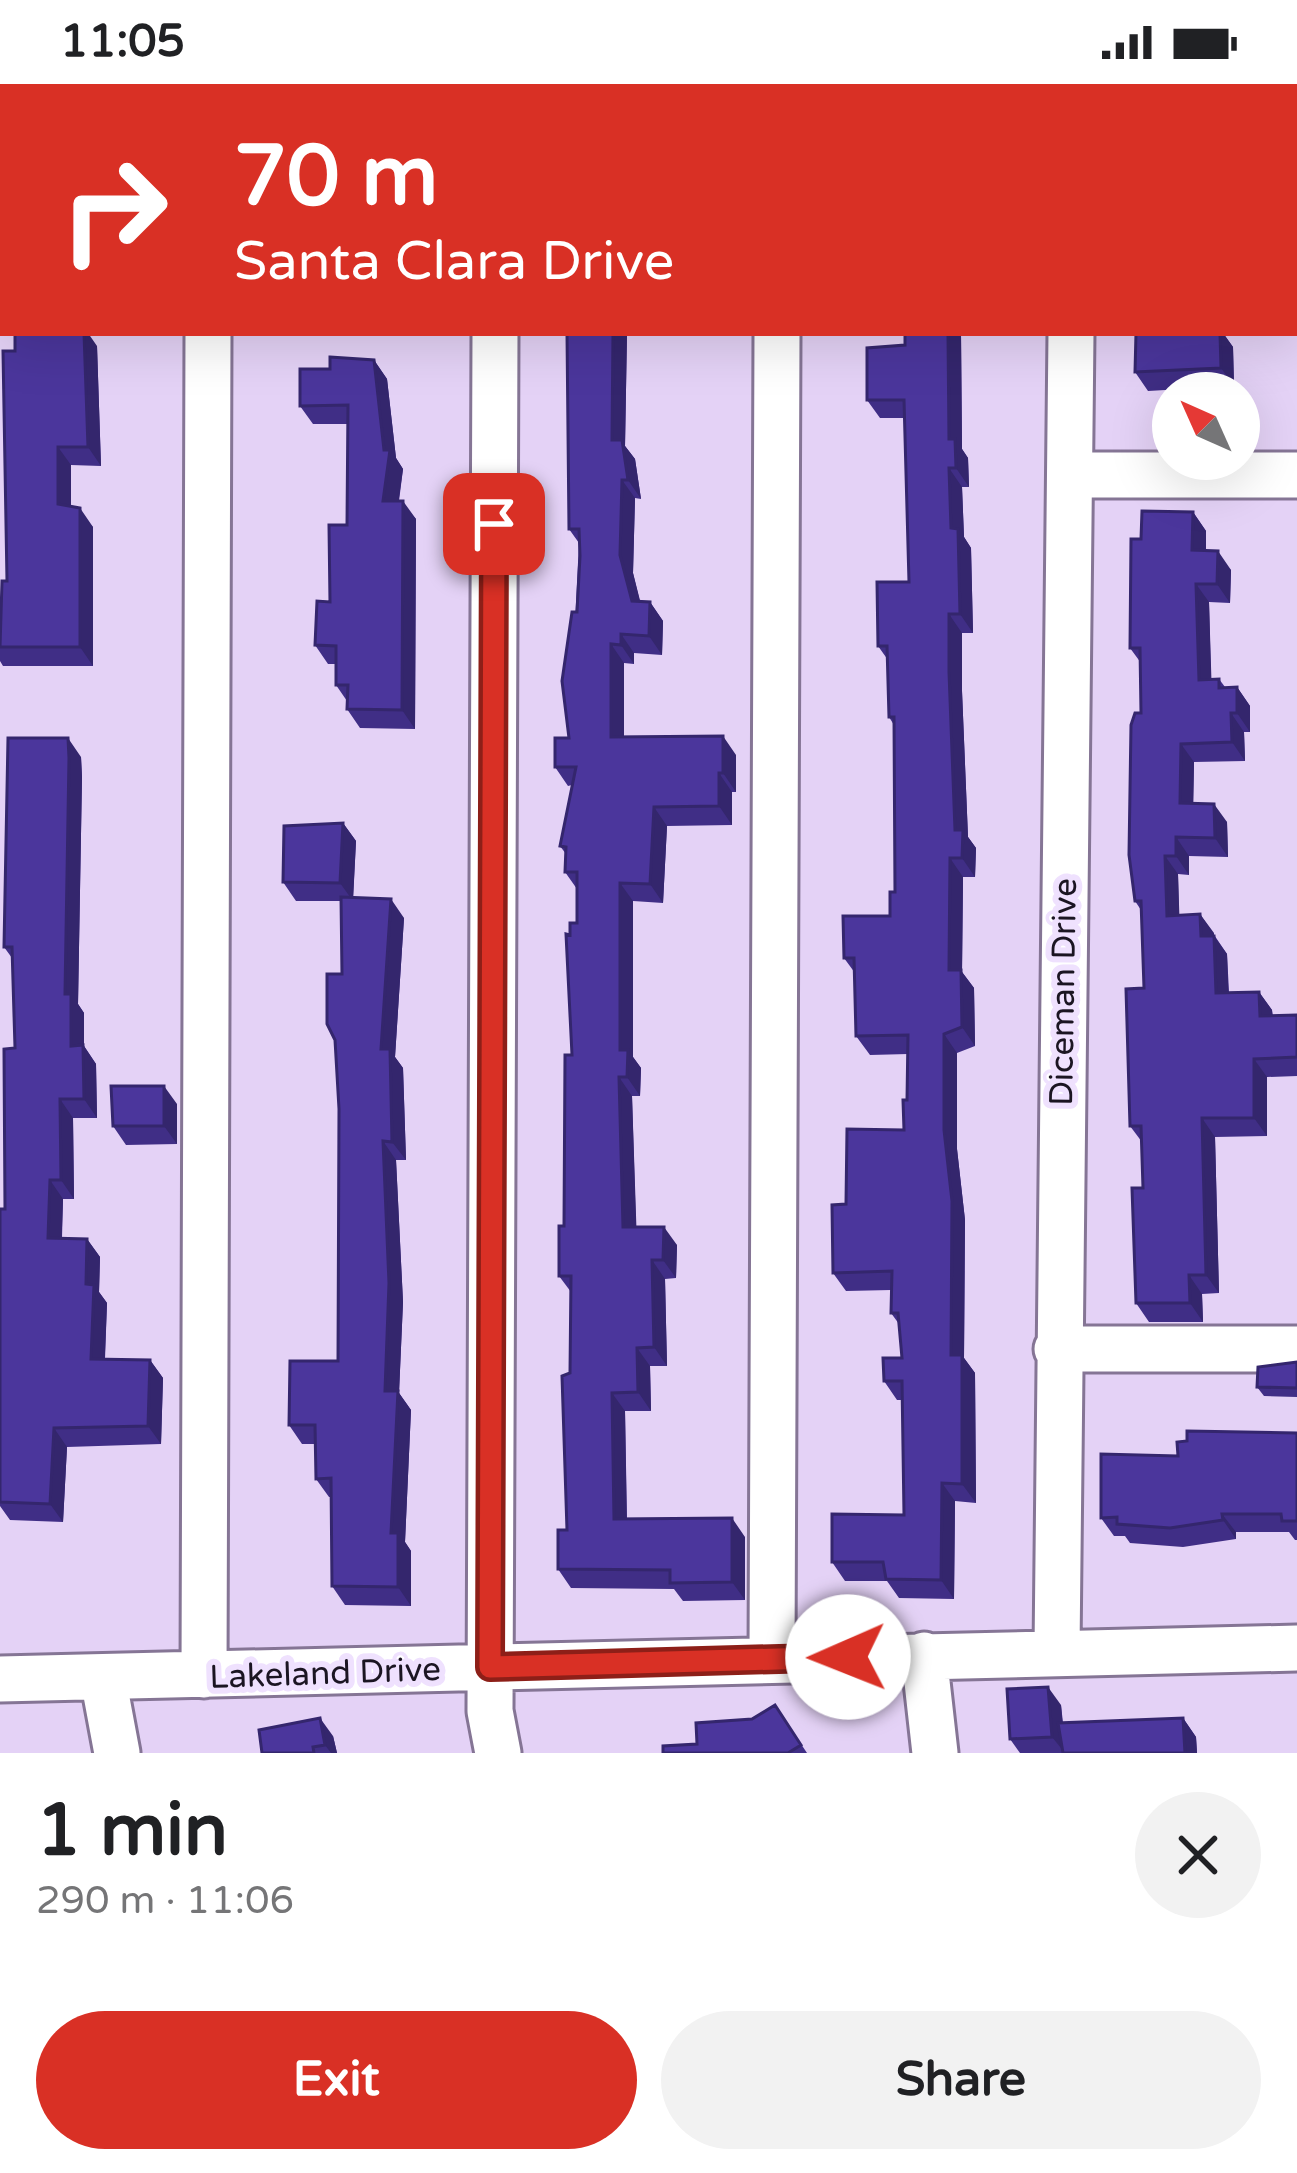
<!DOCTYPE html>
<html lang="en">
<head>
<meta charset="utf-8">
<style>
	:root { --surface:#fff; --page:#f2f2f2; --text:#202124; --muted:#757577; --accent:#d93025 }
	body { margin:0; font-family:"Varela Round",sans-serif; background:var(--page); color:var(--text); height:100vh; display:flex; flex-direction:column; font-size:45px; white-space:nowrap }
	* { box-sizing:border-box; margin:0 }
	p { font-size:39px; color:var(--muted) }
	.icon { flex:none; width:66px; height:66px; fill:none; stroke:currentColor; stroke-width:2; stroke-linecap:round; stroke-linejoin:round }
	.map { position:relative; height:1669px; overflow:hidden }
	.details { display:flex; flex-direction:column; background:var(--surface); flex:1 }
	.details>* { flex:none }
	.top-card { position:absolute; left:0px; top:0px; width:1299px; height:252px; box-shadow:0 12px 48px #0002; background:#d93025; color:#fff; overflow:hidden }
	.needle { width:78px; rotate:315deg }
	.tools { position:absolute; left:1152px; top:288px; display:grid; gap:24px }
	.tools a { display:grid; place-items:center; width:108px; height:108px; border-radius:50%; background:var(--surface); box-shadow:0 12px 48px #0002; font-size:60px }
	.pin { position:absolute; display:grid; place-items:center; width:102px; height:102px; color:#fff; margin:-51px; border-radius:24px; box-shadow:0 6px 18px #0006 }
	.me { position:absolute; width:132px; margin:-66px; rotate:269deg; stroke-linejoin:round; filter:drop-shadow(0 0 9px #0008) }
	.turn { display:flex; align-items:center; gap:42px; height:252px; padding:0 36px; font-size:54px }
	.turn .icon { width:156px; height:156px; stroke-width:2.5 }
	.turn b { display:block; font-size:84px; line-height:102px }
	.round { display:grid; place-items:center; flex:none; width:126px; height:126px; border-radius:63px; background:var(--page) }
	.head { display:flex; align-items:center; justify-content:space-between; height:204px; padding:0 36px }
	h1 { font-size:72px; font-weight:800; line-height:90px }
	.button { display:flex; gap:24px; margin-top:auto; padding:24px 36px }
	.button a { flex:1; height:138px; border-radius:72px; background:var(--accent); color:#fff; font-size:48px; font-weight:800; line-height:138px; text-align:center }
	.button a+a { background:var(--page); color:var(--text) }
	.status { display:flex; justify-content:space-between; align-items:center; height:84px; padding:0 60px; background:var(--surface); direction:ltr }
	.status svg { height:33px; fill:currentColor }
	.map>svg:first-child { display:block }
</style>
</head>
<body>
<div class="status"><b>11:05</b><svg viewBox="0 0 49 12"><path d="M0 12V9h3v3zM5 12V6h3v6zM10 12V3h3v9zM15 12V0h3v12zM26 1h20v11H26zM47 4h2v5h-2z"/></svg></div>
<div class="map">
<svg width="1297" height="1669" viewBox="0 0 1297 1669">
	<rect width="100%" height="100%" fill="#e4d2f6"/>
	<g fill="none" stroke-linecap="round" stroke-linejoin="round">
		<g stroke="#857595" stroke-width="51">
			<path id="minor" d="M 209,3 L 209,0
				M 496,3 L 496,0
				M 777,3 L 777,0
				M 1073,3 L 1073,0
				M 495,249 L 490,1627 L 498,1669
				M 1070,391 L 1297,391
				M 1057,1265 L 1297,1265
				M 1057,1567 L 1071,249
				M 924,1571 L 935,1669
				M 772,1574 L 777,249
				M 204,1591 L 208,249
				M 103,1594 L 117,1669
				M 0,1595 L 1297,1564"/>
		</g>
		<use href="#minor" stroke="#fff" stroke-width="45"/>
	</g>
	<path fill="#402e86" d="M 5,0 L 172,0 L 172,3 L 5,3 Z
		M 567,249 L 627,249 L 625,362 L 635,375 L 641,415 L 635,414 L 633,489 L 640,518 L 650,518 L 663,537 L 662,571 L 634,569 L 634,580 L 624,579 L 624,653 L 736,671 L 736,708 L 732,708 L 732,741 L 667,742 L 663,819 L 633,817 L 633,973 L 641,984 L 640,1012 L 632,1012 L 636,1143 L 677,1161 L 676,1194 L 665,1195 L 667,1282 L 650,1282 L 651,1327 L 625,1327 L 627,1435 L 745,1453 L 745,1516 L 683,1517 L 674,1505 L 571,1504 L 558,1485 L 567,1446 L 571,1208 L 559,1192 L 564,1142 L 572,971 L 570,851 L 577,839 L 577,805 L 565,788 L 566,770 L 560,762 L 572,701 L 568,702 L 555,683 L 569,654 L 579,459 L 569,445 Z
		M 905,249 L 961,249 L 962,365 L 968,374 L 969,403 L 962,403 L 964,453 L 971,464 L 973,549 L 962,549 L 962,607 L 968,753 L 976,764 L 975,793 L 963,793 L 962,888 L 974,904 L 975,962 L 957,969 L 957,1065 L 965,1136 L 964,1274 L 975,1289 L 976,1419 L 955,1417 L 954,1515 L 899,1514 L 887,1497 L 845,1497 L 832,1478 L 904,1431 L 903,1316 L 897,1316 L 884,1297 L 902,1274 L 899,1240 L 891,1229 L 891,1206 L 846,1207 L 833,1189 L 846,1120 L 904,1046 L 907,1016 L 908,970 L 870,971 L 856,952 L 855,889 L 844,874 L 890,832 L 895,808 L 894,641 L 889,633 L 888,576 L 878,562 L 909,498 L 904,334 L 880,334 L 867,316 L 905,261 Z
		M 1136,249 L 1223,249 L 1233,263 L 1234,302 L 1148,307 L 1135,288 Z
		M 97,262 L 101,382 L 71,381 L 71,423 L 93,443 L 93,582 L 3,582 L 0,577 L 0,528 L 2,529 L 7,497 L 15,267 Z
		M 374,276 L 387,295 L 396,374 L 403,385 L 399,417 L 416,435 L 415,645 L 360,644 L 347,625 L 347,617 L 336,601 L 336,580 L 328,580 L 315,561 L 330,518 L 347,441 L 348,340 L 313,340 L 300,322 L 330,285 Z
		M 1193,428 L 1206,447 L 1206,467 L 1231,486 L 1230,519 L 1209,518 L 1211,595 L 1219,595 L 1225,603 L 1237,603 L 1250,622 L 1250,648 L 1244,648 L 1245,677 L 1194,678 L 1193,719 L 1227,738 L 1228,773 L 1189,772 L 1189,791 L 1178,790 L 1179,831 L 1200,830 L 1227,870 L 1229,908 L 1259,908 L 1272,926 L 1273,932 L 1297,931 L 1297,992 L 1267,993 L 1267,1052 L 1215,1053 L 1219,1209 L 1202,1210 L 1203,1238 L 1149,1238 L 1136,1219 L 1143,1104 L 1142,1058 L 1130,1042 L 1144,904 L 1141,826 L 1135,817 L 1141,629 L 1141,579 L 1130,564 L 1141,455 Z
		M 81,673 L 82,693 L 78,920 L 84,929 L 84,962 L 96,980 L 97,1034 L 73,1034 L 74,1115 L 63,1115 L 62,1154 L 87,1155 L 100,1173 L 99,1208 L 107,1219 L 105,1275 L 150,1276 L 163,1294 L 161,1360 L 67,1363 L 63,1438 L 10,1436 L 0,1422 L 0,1125 L 5,1125 L 15,964 L 12,874 L 4,863 Z
		M 343,739 L 356,757 L 353,814 L 404,834 L 395,973 L 403,984 L 406,1076 L 396,1076 L 403,1218 L 399,1309 L 411,1326 L 405,1458 L 411,1467 L 411,1522 L 345,1521 L 332,1502 L 331,1413 L 329,1413 L 316,1395 L 315,1360 L 302,1360 L 289,1341 L 338,1277 L 342,890 L 341,817 L 296,817 L 283,798 Z
		M 177,1020 L 177,1060 L 126,1061 L 113,1042 Z
		M 1297,1278 L 1297,1313 L 1264,1312 L 1257,1303 Z
		M 1297,1349 L 1297,1456 L 1295,1456 L 1289,1448 L 1236,1448 L 1236,1455 L 1183,1463 L 1130,1459 L 1125,1452 L 1114,1452 L 1101,1434 L 1178,1372 Z
		M 775,1621 L 807,1669 L 663,1669 L 697,1660 L 752,1635 Z
		M 1061,1621 L 1063,1639 L 1183,1634 L 1196,1653 L 1197,1669 L 1020,1669 L 1010,1655 Z
		M 333,1652 L 337,1669 L 262,1669 Z"/>
	<path fill="#34266d" d="M 84,249 L 88,249 L 97,262 L 101,382 L 88,363 Z
		M 613,249 L 627,249 L 625,362 L 635,375 L 641,415 L 628,396 L 612,356 Z
		M 948,249 L 961,249 L 962,365 L 968,374 L 969,403 L 956,384 L 949,355 Z
		M 1220,249 L 1223,249 L 1233,263 L 1234,302 L 1221,284 Z
		M 374,276 L 387,295 L 396,374 L 403,385 L 396,435 L 383,417 L 384,366 Z
		M 58,363 L 71,381 L 71,439 L 58,420 Z
		M 949,384 L 962,403 L 964,453 L 971,464 L 973,549 L 960,530 L 951,444 Z
		M 622,396 L 635,414 L 633,489 L 645,536 L 632,517 L 620,471 Z
		M 403,417 L 416,435 L 415,645 L 402,626 Z
		M 80,424 L 93,443 L 93,582 L 80,563 Z
		M 1193,428 L 1206,447 L 1206,485 L 1192,466 Z
		M 1218,467 L 1231,486 L 1230,519 L 1217,500 Z
		M 1196,500 L 1209,518 L 1212,614 L 1199,596 Z
		M 650,518 L 663,537 L 662,571 L 649,552 Z
		M 949,530 L 962,549 L 962,607 L 968,753 L 976,764 L 975,793 L 962,774 L 955,746 L 949,588 Z
		M 621,550 L 634,569 L 634,580 L 621,561 Z
		M 611,560 L 624,579 L 624,672 L 611,653 Z
		M 1237,603 L 1250,622 L 1250,648 L 1237,629 Z
		M 1231,629 L 1244,648 L 1245,677 L 1232,658 Z
		M 723,652 L 736,671 L 736,708 L 723,689 Z
		M 68,654 L 81,673 L 82,693 L 78,920 L 84,929 L 84,962 L 96,980 L 97,1034 L 84,1015 L 71,962 L 65,910 Z
		M 1181,660 L 1194,678 L 1193,738 L 1180,719 Z
		M 719,689 L 732,708 L 732,741 L 719,722 Z
		M 1214,720 L 1227,738 L 1228,773 L 1215,754 Z
		M 654,723 L 667,742 L 663,819 L 650,800 Z
		M 343,739 L 356,757 L 353,817 L 340,799 Z
		M 1176,753 L 1189,772 L 1189,791 L 1176,772 Z
		M 1165,772 L 1178,790 L 1180,851 L 1167,832 Z
		M 950,774 L 963,793 L 962,888 L 974,904 L 975,962 L 962,943 L 949,886 Z
		M 620,799 L 633,817 L 633,973 L 641,984 L 640,1012 L 627,993 L 620,966 Z
		M 391,815 L 404,834 L 395,973 L 403,984 L 406,1076 L 392,1058 L 381,965 Z
		M 1200,830 L 1214,849 L 1214,871 L 1201,852 Z
		M 1214,852 L 1227,870 L 1229,927 L 1216,909 Z
		M 1259,908 L 1272,926 L 1273,951 L 1260,932 Z
		M 944,950 L 957,969 L 957,1065 L 965,1136 L 964,1274 L 975,1289 L 976,1419 L 962,1400 L 951,1271 L 944,1046 Z
		M 1254,975 L 1267,993 L 1267,1052 L 1254,1034 Z
		M 619,993 L 632,1012 L 637,1161 L 623,1143 Z
		M 164,1002 L 177,1020 L 177,1060 L 164,1042 Z
		M 60,1015 L 73,1034 L 74,1115 L 61,1096 Z
		M 1202,1034 L 1215,1053 L 1219,1209 L 1206,1191 Z
		M 383,1057 L 396,1076 L 403,1218 L 399,1309 L 411,1326 L 405,1458 L 411,1467 L 411,1522 L 398,1503 L 391,1449 L 385,1307 Z
		M 50,1096 L 63,1115 L 61,1172 L 48,1154 Z
		M 664,1143 L 677,1161 L 676,1194 L 663,1176 Z
		M 87,1155 L 100,1173 L 99,1208 L 107,1219 L 104,1293 L 91,1275 L 86,1200 Z
		M 652,1176 L 665,1195 L 667,1282 L 654,1263 Z
		M 1189,1191 L 1202,1210 L 1203,1238 L 1190,1219 Z
		M 637,1264 L 650,1282 L 651,1327 L 638,1308 Z
		M 150,1276 L 163,1294 L 161,1360 L 148,1342 Z
		M 612,1309 L 625,1327 L 627,1454 L 614,1435 Z
		M 54,1344 L 67,1363 L 63,1438 L 50,1420 Z
		M 942,1399 L 955,1417 L 954,1515 L 941,1496 Z
		M 1222,1430 L 1236,1448 L 1236,1455 L 1223,1436 Z
		M 732,1434 L 745,1453 L 745,1516 L 732,1498 Z
		M 1048,1603 L 1061,1621 L 1065,1669 L 1052,1653 Z
		M 320,1634 L 333,1652 L 337,1669 L 331,1669 L 325,1661 Z
		M 1183,1634 L 1196,1653 L 1197,1669 L 1185,1669 Z"/>
	<path fill="#4b369c" stroke="#34266d" stroke-width="3" d="M 5,0 L 90,0 L 90,3 L 5,3 Z
		M 338,0 L 389,0 L 389,3 L 338,3 Z
		M 586,0 L 622,0 L 622,3 L 631,3 L 586,3 Z
		M 905,0 L 965,0 L 964,3 L 905,3 Z
		M 1141,0 L 1241,0 L 1241,3 L 1141,3 Z
		M 15,249 L 84,249 L 88,363 L 58,363 L 58,420 L 80,424 L 80,563 L 0,563 L 2,497 L 7,497 L 3,267 L 15,267 Z
		M 567,249 L 613,249 L 612,356 L 622,356 L 628,396 L 622,396 L 620,471 L 632,517 L 650,518 L 649,552 L 621,550 L 621,561 L 611,560 L 611,653 L 723,652 L 723,689 L 719,689 L 719,722 L 654,723 L 650,800 L 620,799 L 620,966 L 628,966 L 627,993 L 619,993 L 623,1143 L 664,1143 L 663,1176 L 652,1176 L 654,1263 L 637,1264 L 638,1308 L 612,1309 L 614,1435 L 732,1434 L 732,1498 L 670,1499 L 670,1486 L 558,1485 L 558,1446 L 567,1446 L 562,1292 L 570,1289 L 571,1192 L 559,1192 L 559,1142 L 564,1142 L 565,971 L 572,971 L 566,850 L 570,851 L 570,839 L 577,839 L 577,788 L 565,788 L 566,763 L 560,762 L 576,683 L 555,683 L 555,654 L 569,654 L 562,597 L 572,528 L 577,528 L 580,472 L 579,445 L 569,445 Z
		M 905,249 L 948,249 L 949,355 L 955,355 L 956,384 L 949,384 L 951,444 L 958,445 L 960,530 L 949,530 L 949,588 L 955,746 L 963,746 L 962,774 L 950,774 L 949,886 L 961,886 L 962,943 L 944,950 L 944,1046 L 952,1117 L 951,1271 L 962,1271 L 962,1400 L 942,1399 L 941,1496 L 886,1495 L 883,1478 L 832,1478 L 832,1430 L 904,1431 L 902,1297 L 884,1297 L 883,1274 L 902,1274 L 898,1229 L 891,1229 L 892,1187 L 833,1189 L 832,1121 L 846,1120 L 847,1045 L 904,1046 L 903,1016 L 907,1016 L 908,951 L 856,952 L 854,874 L 844,874 L 843,832 L 890,832 L 890,808 L 895,808 L 894,633 L 889,633 L 887,562 L 878,562 L 877,498 L 909,498 L 904,316 L 867,316 L 867,264 L 905,261 Z
		M 1136,249 L 1220,249 L 1221,284 L 1135,288 Z
		M 330,273 L 374,276 L 384,366 L 390,366 L 383,417 L 403,417 L 402,626 L 347,625 L 348,601 L 336,601 L 336,562 L 315,561 L 317,517 L 330,518 L 329,441 L 347,441 L 348,321 L 300,322 L 300,285 L 330,285 Z
		M 1142,427 L 1193,428 L 1192,466 L 1218,467 L 1217,500 L 1196,500 L 1199,596 L 1219,595 L 1219,604 L 1237,603 L 1237,629 L 1231,629 L 1232,658 L 1181,660 L 1180,719 L 1214,720 L 1215,754 L 1176,753 L 1176,772 L 1165,772 L 1167,832 L 1200,830 L 1201,852 L 1214,852 L 1216,909 L 1259,908 L 1260,932 L 1297,931 L 1297,973 L 1254,975 L 1254,1034 L 1202,1034 L 1206,1191 L 1189,1191 L 1190,1219 L 1136,1219 L 1132,1104 L 1143,1104 L 1141,1042 L 1130,1042 L 1126,905 L 1144,904 L 1141,817 L 1135,817 L 1129,771 L 1131,641 L 1135,629 L 1141,629 L 1140,564 L 1130,564 L 1131,455 L 1141,455 Z
		M 8,654 L 68,654 L 69,674 L 65,910 L 71,910 L 71,962 L 83,961 L 84,1015 L 60,1015 L 61,1096 L 50,1096 L 48,1154 L 87,1155 L 86,1200 L 94,1201 L 91,1275 L 150,1276 L 148,1342 L 54,1344 L 50,1420 L 0,1418 L 0,1125 L 5,1125 L 4,965 L 15,964 L 12,863 L 4,863 Z
		M 343,739 L 340,799 L 283,798 L 284,742 Z
		M 341,813 L 391,815 L 381,965 L 390,965 L 392,1058 L 383,1057 L 389,1199 L 385,1307 L 398,1307 L 391,1449 L 398,1449 L 398,1503 L 332,1502 L 331,1394 L 316,1395 L 315,1341 L 289,1341 L 290,1277 L 338,1277 L 339,1025 L 335,956 L 327,940 L 327,890 L 342,890 Z
		M 111,1002 L 164,1002 L 164,1042 L 113,1042 Z
		M 1297,1278 L 1297,1304 L 1257,1303 L 1258,1283 Z
		M 1187,1347 L 1297,1349 L 1297,1437 L 1282,1437 L 1281,1430 L 1222,1430 L 1223,1436 L 1170,1444 L 1117,1440 L 1117,1433 L 1101,1434 L 1101,1370 L 1178,1372 L 1177,1358 L 1187,1357 Z
		M 1048,1603 L 1052,1653 L 1010,1655 L 1007,1605 Z
		M 775,1621 L 801,1661 L 788,1669 L 663,1669 L 663,1662 L 697,1660 L 696,1639 L 752,1635 Z
		M 320,1634 L 325,1661 L 313,1663 L 314,1669 L 262,1669 L 259,1646 Z
		M 1183,1634 L 1185,1669 L 1063,1669 L 1058,1639 Z"/>
	<g fill="none" stroke-linecap="round" stroke-linejoin="round">
		<g stroke="#8d1f18" stroke-width="30">
			<path id="route" d="M 494,440 L 490,1583 L 848,1573"/>
		</g>
		<use href="#route" stroke="#d93025" stroke-width="21"/>
	</g>
	<g text-anchor="middle" stroke-width="12" stroke-linejoin="round" paint-order="stroke">
		<g font-size="33" fill="#1b1522" stroke="#efe1fe">
			<text transform="translate(1062 908) rotate(-89)" y="12">Diceman Drive</text>
			<text transform="translate(325 1588) rotate(-2)" y="12">Lakeland Drive</text>
		</g>
	</g>
</svg>
<div class="tools">
<a><svg class="needle" viewBox="-14 -14 28 28"><path d="M0-13l5 13h-10z" fill="#e53935"/><path d="M0 13l5-13h-10z" fill="#757577"/></svg></a>
</div>
<div class="pin" style="left:494px;top:440px;background:#d93025"><svg class="icon" aria-label="arrive" viewBox="0 0 24 24"><path d="M6 21V4h12l-3 4 3 4H6"/></svg></div>
<svg class="me" style="left:848px;top:1573px" viewBox="-20 -20 40 40"><circle r="19" fill="#fff"/><path d="M0-13L10 11 0 6-10 11z" fill="#d93025"/></svg>
<div class="top-card">
<div class="turn"><svg class="icon" aria-label="right" viewBox="0 0 24 24"><path d="M7 20v-9h11M14 6l5 5-5 5"/></svg><div><b>70 m</b>Santa Clara Drive</div></div>
</div>
</div>
<section class="details">
<div class="head"><div><h1>1 min</h1><p>290 m · 11:06</p></div><a class="round"><svg class="icon" aria-label="close" viewBox="0 0 24 24"><path d="M6 6l12 12M18 6L6 18"/></svg></a></div>
<div class="button"><a>Exit</a><a>Share</a></div>
</section>
</body>
</html>
